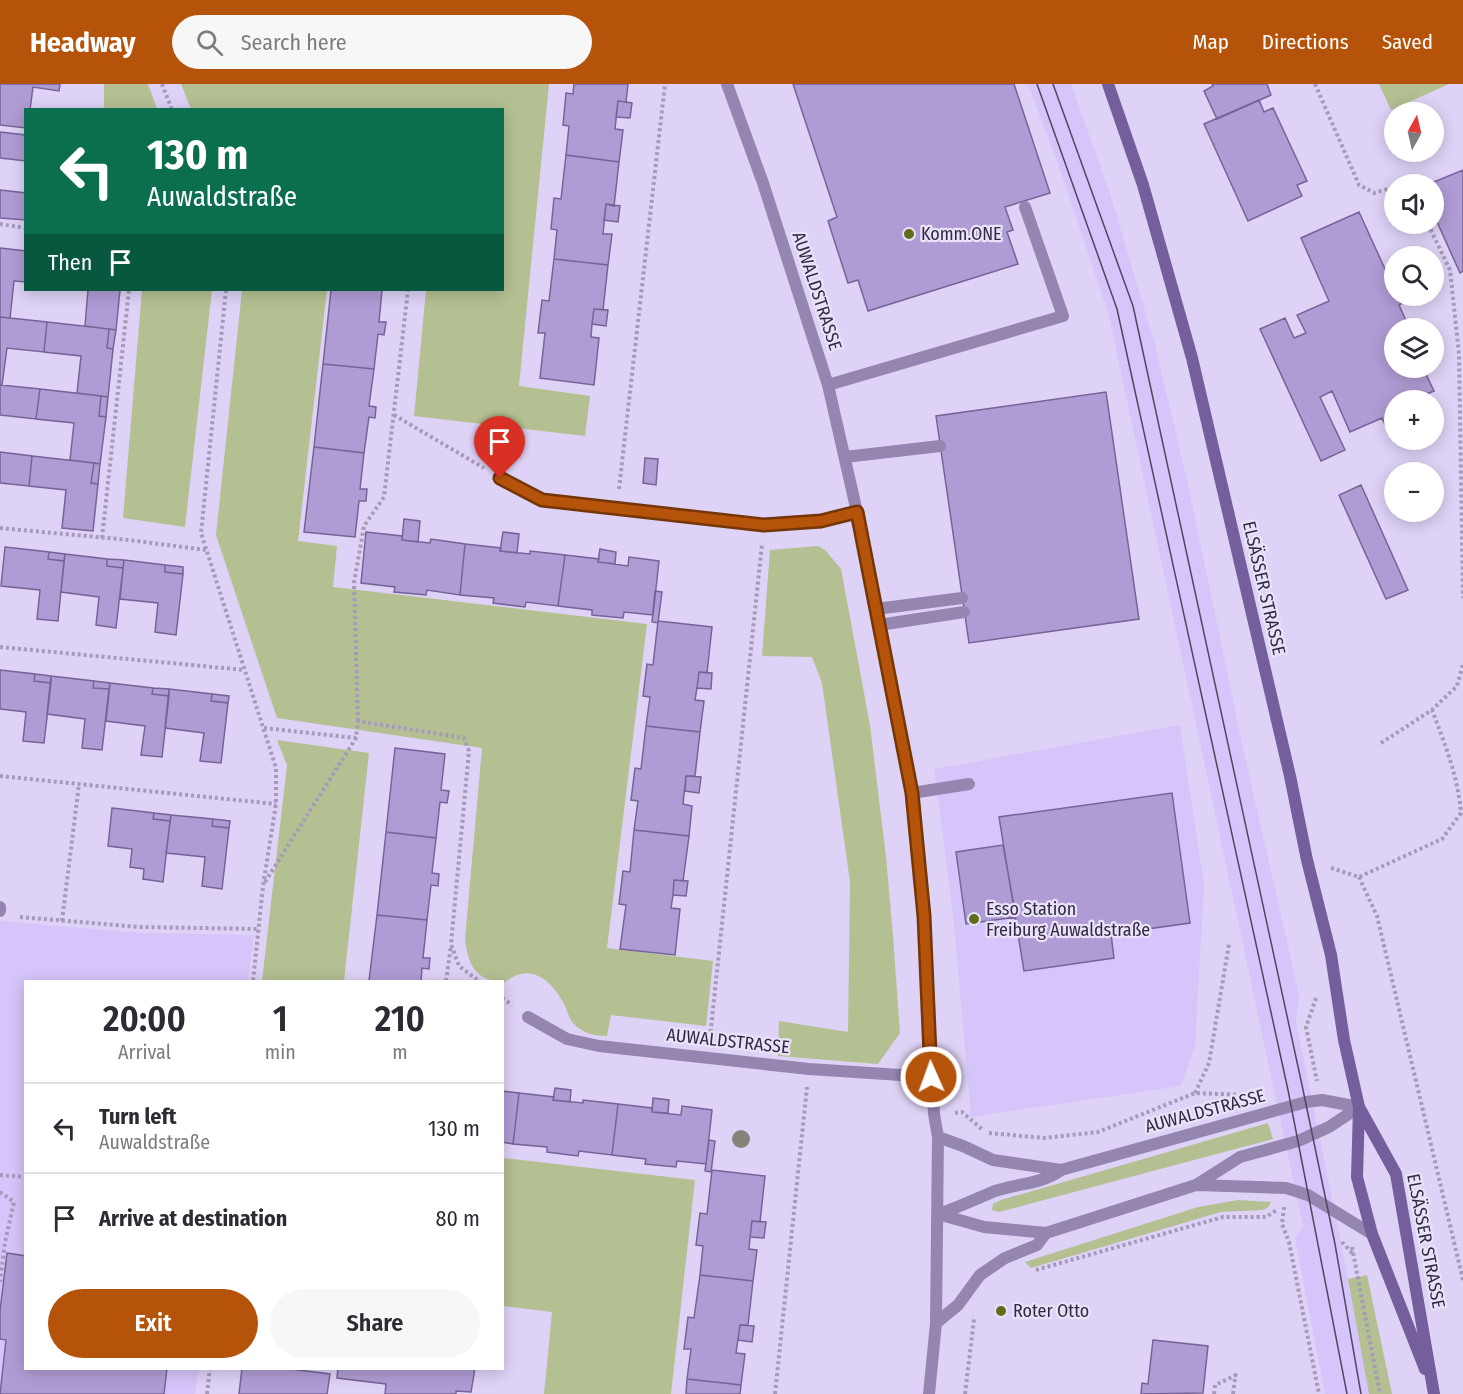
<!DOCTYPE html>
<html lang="en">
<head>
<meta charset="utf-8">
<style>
	:root { --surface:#fff; --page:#f7f7f7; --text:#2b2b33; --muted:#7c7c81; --line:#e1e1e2; --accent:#b45309 }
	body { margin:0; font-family:"Fira Sans Condensed",sans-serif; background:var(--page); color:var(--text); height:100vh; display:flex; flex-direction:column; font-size:22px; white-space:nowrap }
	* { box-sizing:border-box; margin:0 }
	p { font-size:20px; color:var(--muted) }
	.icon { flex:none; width:33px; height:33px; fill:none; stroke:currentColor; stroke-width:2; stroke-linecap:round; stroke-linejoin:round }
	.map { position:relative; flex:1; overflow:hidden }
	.side { position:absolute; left:24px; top:896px; width:480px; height:390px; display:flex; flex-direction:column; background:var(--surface); border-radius:0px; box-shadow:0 3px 15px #0003 }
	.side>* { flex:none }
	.banner { position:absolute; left:24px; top:24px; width:480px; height:183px; border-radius:0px; box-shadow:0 3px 15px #0003; background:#0b6e4f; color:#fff; overflow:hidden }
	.needle { width:39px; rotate:8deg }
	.fabs { position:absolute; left:1384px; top:18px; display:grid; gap:12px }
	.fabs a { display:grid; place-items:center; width:60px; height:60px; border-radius:50%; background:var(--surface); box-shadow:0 3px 15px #0003; font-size:30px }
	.pin { position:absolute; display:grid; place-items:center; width:51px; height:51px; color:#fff; margin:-62px -26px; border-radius:50% 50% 50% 0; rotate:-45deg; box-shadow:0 0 6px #0007 }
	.pin .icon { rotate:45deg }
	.me { position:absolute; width:66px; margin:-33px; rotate:358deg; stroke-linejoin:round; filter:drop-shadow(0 0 4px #0008) }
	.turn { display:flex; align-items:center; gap:21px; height:126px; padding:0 24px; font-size:27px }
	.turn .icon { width:78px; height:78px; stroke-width:2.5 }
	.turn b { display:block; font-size:42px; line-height:51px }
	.then { display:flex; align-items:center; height:57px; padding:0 24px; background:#0003; gap:12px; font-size:22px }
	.eta { display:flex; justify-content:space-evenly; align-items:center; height:102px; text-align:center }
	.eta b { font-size:36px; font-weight:600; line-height:42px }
	.button { display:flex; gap:12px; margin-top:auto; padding:12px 24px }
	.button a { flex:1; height:69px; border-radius:36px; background:var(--accent); color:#fff; font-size:24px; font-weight:600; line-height:69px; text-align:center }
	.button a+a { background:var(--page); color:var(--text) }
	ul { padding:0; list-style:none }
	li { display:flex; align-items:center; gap:18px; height:90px; padding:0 24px; border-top:2px solid var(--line) }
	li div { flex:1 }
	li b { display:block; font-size:22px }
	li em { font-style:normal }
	header { display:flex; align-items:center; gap:36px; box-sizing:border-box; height:84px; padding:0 30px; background:var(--accent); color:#fff }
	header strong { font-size:28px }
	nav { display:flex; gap:33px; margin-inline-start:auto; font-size:21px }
	.search { width:420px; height:54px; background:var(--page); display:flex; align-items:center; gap:15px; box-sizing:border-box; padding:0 21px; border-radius:33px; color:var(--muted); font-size:22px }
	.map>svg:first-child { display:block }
</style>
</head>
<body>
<header>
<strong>Headway</strong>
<div class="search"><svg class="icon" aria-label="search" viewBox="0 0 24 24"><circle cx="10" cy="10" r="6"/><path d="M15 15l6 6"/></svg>Search here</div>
<nav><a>Map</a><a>Directions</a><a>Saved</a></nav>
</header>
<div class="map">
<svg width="1463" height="1310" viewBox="0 0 1463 1310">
	<rect width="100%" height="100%" fill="#ded2f6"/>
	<path fill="#d6c5fa" d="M 1028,0 L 1071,0 L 1110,110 L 1154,257 L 1187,396 L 1243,664 L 1299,911 L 1296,938 L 1343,1168 L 1369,1310 L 1325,1310 L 1295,1154 L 1303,1142 L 1109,232 L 1062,91 Z
		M 1180,641 L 1204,801 L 1195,963 L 1181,1002 L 971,1033 L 953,829 L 934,685 Z
		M 0,837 L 140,849 L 254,851 L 248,897 L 26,897 L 26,1284 L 199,1284 L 195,1310 L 0,1310 Z"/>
	<path fill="#b4c092" d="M 104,0 L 148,0 L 157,25 L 104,25 Z
		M 181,0 L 549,0 L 519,302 L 590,312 L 585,352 L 414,332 L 426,206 L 502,206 L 502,26 L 191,25 Z
		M 1379,0 L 1449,0 L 1391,26 Z
		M 142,206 L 212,206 L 185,443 L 123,434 Z
		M 242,206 L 327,206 L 298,457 L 337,462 L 333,503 L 647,540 L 607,864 L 713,877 L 706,942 L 611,931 L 607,952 C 594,952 582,949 573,939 C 568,933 567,924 563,918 C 549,893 527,878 503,900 L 502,897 C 475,897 468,880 465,855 L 482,664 L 277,634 L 216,451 Z
		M 818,462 L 825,466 L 841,485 L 870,641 L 886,773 L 893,852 L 900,949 L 878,980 L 778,972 L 779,937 L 848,948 L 850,798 L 822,599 L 812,573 L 762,572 L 770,466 Z
		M 277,656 L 369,669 L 344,897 L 262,897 L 287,681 Z
		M 1268,1039 L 1273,1055 L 999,1128 L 992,1126 L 993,1120 L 1001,1116 Z
		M 503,1074 L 695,1096 L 671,1310 L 544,1310 L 552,1228 L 503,1222 Z
		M 1238,1116 L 1271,1118 C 1269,1122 1269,1123 1265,1125 C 1262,1127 1228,1127 1221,1128 L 1031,1184 L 1025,1178 L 1198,1123 Z
		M 1367,1191 L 1392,1310 L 1369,1310 L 1348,1195 Z"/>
	<path fill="#b09cd5" stroke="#766398" stroke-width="1.5" d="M 0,0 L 60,0 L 59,7 L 33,3 L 30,26 L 26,26 L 26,44 L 0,41 Z
		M 574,0 L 628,0 L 626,18 L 618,17 L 615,45 L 623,46 L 619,78 L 566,71 L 569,42 L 563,41 L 566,9 L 573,10 Z
		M 793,0 L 1014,0 L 1050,109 L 1005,123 L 1013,146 L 1007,148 L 1018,180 L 868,227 L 858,196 L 848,199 L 828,137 L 837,133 Z
		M 1212,0 L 1267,0 L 1271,11 L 1217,35 L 1204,7 L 1213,2 Z
		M 1259,16 L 1264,28 L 1273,24 L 1307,97 L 1297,101 L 1302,112 L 1248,137 L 1204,40 Z
		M 618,17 L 632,19 L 630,34 L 616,33 Z
		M 0,48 L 26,51 L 26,77 L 0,74 Z
		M 566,71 L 619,78 L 614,122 L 606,120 L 603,150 L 612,150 L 608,181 L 554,175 L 557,146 L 551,145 L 554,114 L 561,115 Z
		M 1463,86 L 1463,187 L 1460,189 L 1434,131 L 1434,100 L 1429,100 Z
		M 0,106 L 26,109 L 26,136 L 0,134 Z
		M 606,120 L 620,122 L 618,138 L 604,136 Z
		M 1359,128 L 1395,207 L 1395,212 L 1397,212 L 1401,220 L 1399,221 L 1408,241 L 1405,243 L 1406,244 L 1395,244 L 1395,284 L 1423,284 L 1434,307 L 1419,313 L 1421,316 L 1395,316 L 1395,348 L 1390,351 L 1382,334 L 1350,348 L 1332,307 L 1320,313 L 1345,366 L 1321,377 L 1260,245 L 1285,234 L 1294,254 L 1306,249 L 1297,231 L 1329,217 L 1301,154 Z
		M 0,164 L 26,167 L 26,198 L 14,197 L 10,234 L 0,233 Z
		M 554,175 L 608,181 L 603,226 L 594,225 L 592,240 L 591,253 L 599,254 L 594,301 L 540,294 L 545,249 L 538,249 L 542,216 L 549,217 Z
		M 88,206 L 120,206 L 116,246 L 85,242 Z
		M 331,206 L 382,206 L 379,238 L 386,238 L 384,251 L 378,250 L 374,285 L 323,280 Z
		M 594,225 L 608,226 L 606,242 L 592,240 Z
		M 0,233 L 47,238 L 44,268 L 7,264 L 2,301 L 0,301 Z
		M 47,238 L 109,245 L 107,264 L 113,265 L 108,313 L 77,309 L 81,272 L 44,268 Z
		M 109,245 L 116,246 L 113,265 L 107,264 Z
		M 323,280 L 374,285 L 369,322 L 376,323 L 375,334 L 369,333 L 364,369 L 314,363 Z
		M 0,301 L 40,305 L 36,335 L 0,331 Z
		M 40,305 L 101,312 L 99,332 L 106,333 L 100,380 L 70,376 L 74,339 L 36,335 Z
		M 1106,308 L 1139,535 L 969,559 L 936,332 Z
		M 101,312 L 108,313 L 106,333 L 99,332 Z
		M 314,363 L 364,369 L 360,405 L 367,405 L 366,417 L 359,417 L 355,453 L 304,448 Z
		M 0,368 L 32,372 L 29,402 L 0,399 Z
		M 32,372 L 94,379 L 91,399 L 98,400 L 93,447 L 62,444 L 66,406 L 29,402 Z
		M 645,374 L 658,375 L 656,401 L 643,399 Z
		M 94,379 L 100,380 L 98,400 L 91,399 Z
		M 1361,401 L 1408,506 L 1386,515 L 1339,411 Z
		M 404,435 L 420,437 L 418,458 L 402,456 Z
		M 366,448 L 402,452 L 402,456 L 430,459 L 431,455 L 465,460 L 460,511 L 427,506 L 426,511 L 394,508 L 395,503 L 361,499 Z
		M 503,448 L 519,450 L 517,469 L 500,467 Z
		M 465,460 L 501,464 L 500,467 L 530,470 L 530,467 L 565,471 L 558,522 L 526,518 L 525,523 L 493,519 L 494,514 L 460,511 Z
		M 5,463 L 49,468 L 48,475 L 64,477 L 58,537 L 37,535 L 40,506 L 1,502 Z
		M 600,465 L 616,468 L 615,480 L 598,478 Z
		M 49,468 L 65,470 L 64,477 L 48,475 Z
		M 65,470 L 107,475 L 107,482 L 123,484 L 116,544 L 96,541 L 99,513 L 61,508 Z
		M 565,471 L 599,475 L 598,478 L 628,482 L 629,473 L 659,477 L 653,531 L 624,528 L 623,534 L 592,531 L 592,526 L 558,522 Z
		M 107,475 L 124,476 L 123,484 L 107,482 Z
		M 124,476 L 165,481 L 165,488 L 183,490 L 176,551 L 155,548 L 158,519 L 120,515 Z
		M 165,481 L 183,483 L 183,490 L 165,488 Z
		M 655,507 L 662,508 L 658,539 L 652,538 Z
		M 658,537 L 712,543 L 707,589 L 699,588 L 697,604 L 695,616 L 704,617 L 700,648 L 646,642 L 650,613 L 643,612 L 647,580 L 653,581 Z
		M 0,586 L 35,590 L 34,597 L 51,599 L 44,659 L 23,657 L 26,628 L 0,625 Z
		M 699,588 L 712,589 L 711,605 L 697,604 Z
		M 35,590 L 51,592 L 51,599 L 34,597 Z
		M 51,592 L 94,597 L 93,604 L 109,605 L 102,666 L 82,664 L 85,635 L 47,630 Z
		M 94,597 L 110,599 L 109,605 L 93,604 Z
		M 110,599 L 153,604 L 152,610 L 169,612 L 162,673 L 141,671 L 145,642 L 106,637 Z
		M 153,604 L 169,605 L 169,612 L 152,610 Z
		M 169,605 L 212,610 L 211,617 L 228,619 L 221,679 L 200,677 L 204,649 L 165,644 Z
		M 212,610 L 229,612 L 228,619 L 211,617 Z
		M 646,642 L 700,648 L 695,692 L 686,692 L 683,720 L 692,722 L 689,752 L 634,746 L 638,717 L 631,716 L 635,684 L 641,685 Z
		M 395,664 L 445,670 L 441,706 L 449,707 L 447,719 L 440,718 L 436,754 L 386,748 Z
		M 686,692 L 701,693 L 699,709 L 685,707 Z
		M 1172,709 L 1190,839 L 1111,850 L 1114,874 L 1024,887 L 999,733 Z
		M 112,724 L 154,729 L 153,735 L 170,737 L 163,798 L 143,795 L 144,785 L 130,783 L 132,765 L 108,762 Z
		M 154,729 L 171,731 L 170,737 L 153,735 Z
		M 171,731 L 213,735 L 212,742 L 229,744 L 222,805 L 202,802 L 205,773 L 166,769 Z
		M 213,735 L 230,737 L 229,744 L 212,742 Z
		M 634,746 L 689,752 L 683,797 L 674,796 L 673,811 L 671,824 L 680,825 L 675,871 L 620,865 L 626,821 L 619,820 L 623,787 L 630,788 Z
		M 386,748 L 436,754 L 432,789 L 439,790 L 438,802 L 431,801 L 427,836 L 377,831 Z
		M 1003,761 L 1016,833 L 966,840 L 956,768 Z
		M 674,796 L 688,797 L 686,812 L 673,811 Z
		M 377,831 L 427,836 L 423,874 L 430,874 L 429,885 L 422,884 L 421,897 L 369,897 Z
		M 555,1004 L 571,1006 L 570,1018 L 553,1016 Z
		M 502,1007 L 519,1009 L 513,1060 L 502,1058 Z
		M 519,1009 L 554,1013 L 553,1016 L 583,1019 L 583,1016 L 618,1020 L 612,1071 L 579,1067 L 578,1072 L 547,1068 L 547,1063 L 513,1060 Z
		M 653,1014 L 669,1016 L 668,1029 L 652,1028 Z
		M 618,1020 L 652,1024 L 652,1028 L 681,1031 L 682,1022 L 712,1026 L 706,1080 L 677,1077 L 676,1083 L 645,1080 L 646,1075 L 612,1071 Z
		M 709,1056 L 715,1057 L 711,1088 L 705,1087 Z
		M 712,1086 L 765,1092 L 760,1138 L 752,1137 L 750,1153 L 749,1165 L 757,1166 L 753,1197 L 700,1191 L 703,1162 L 696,1161 L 700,1129 L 707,1130 Z
		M 752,1137 L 766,1138 L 764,1154 L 750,1153 Z
		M 7,1169 L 26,1172 L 26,1284 L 167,1284 L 164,1310 L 0,1310 L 6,1256 L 0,1255 L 0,1227 Z
		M 700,1191 L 753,1197 L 748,1241 L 740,1241 L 736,1269 L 745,1270 L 741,1301 L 687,1295 L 691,1265 L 684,1265 L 688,1233 L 694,1234 Z
		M 740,1241 L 754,1242 L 752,1258 L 738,1256 Z
		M 1153,1256 L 1208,1262 L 1203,1309 L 1141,1310 L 1142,1299 L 1148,1300 Z
		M 242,1284 L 283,1284 L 330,1290 L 327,1310 L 239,1310 Z
		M 338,1284 L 475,1284 L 471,1308 L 456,1307 L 456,1310 L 385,1310 L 386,1300 L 337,1294 Z
		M 687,1295 L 741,1301 L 740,1310 L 686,1310 Z"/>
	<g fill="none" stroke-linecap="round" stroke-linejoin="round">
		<path stroke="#a59aba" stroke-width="4" stroke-dasharray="3 3" stroke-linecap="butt" d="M 162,0 L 172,26
			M 1315,0 L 1359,101 L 1374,109 L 1395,103
			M 1404,100 L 1410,100
			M 0,140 L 26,144
			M 1428,140 L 1450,186 L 1459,270 L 1463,514
			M 226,206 L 201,449 L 276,684 L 276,720 L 263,802 L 253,897
			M 394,331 L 484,384
			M 619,405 L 665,0
			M 0,444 L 129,456 L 206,466
			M 102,454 L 129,206
			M 0,563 L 245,586
			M 358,637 L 354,499 L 364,442 L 384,413 L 408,206
			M 264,644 L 356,654 L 358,637 L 464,654 L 469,667 L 451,860 L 459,882 L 479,897
			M 1381,659 L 1432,626 L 1457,602 L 1463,580
			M 0,692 L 276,720
			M 1331,784 L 1359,793 L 1442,755 L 1461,729 C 1458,693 1445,660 1432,626
			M 1359,793 L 1377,832 L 1463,1196
			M 265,798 L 356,654
			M 20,833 L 141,843 L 259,845
			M 62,837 L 79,700
			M 446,897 L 451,862
			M 502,914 L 512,921
			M 1316,914 L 1306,943 L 1317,997
			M 710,954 L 762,460
			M 1195,1009 L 1209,979 L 1229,860
			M 955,1029 L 962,1028 L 983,1046
			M 989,1049 L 1045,1054 L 1098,1048 L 1195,1009 L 1247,1011
			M 0,1091 L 26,1093
			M 0,1108 L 14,1118 L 5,1158 L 0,1198
			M 1284,1123 L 1282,1140 L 1289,1158 L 1319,1310
			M 1342,1158 L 1353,1170
			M 1352,1163 L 1380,1310
			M 1036,1186 L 1223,1133 L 1266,1133 L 1277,1126
			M 207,1310 L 210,1284
			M 775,1310 L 807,1003
			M 965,1310 L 974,1235
			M 1214,1310 L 1215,1301 L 1236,1291
			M 1233,1310 L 1236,1287"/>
		<path stroke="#9586b1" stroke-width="12" d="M 828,301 L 1063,232 L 1025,123
			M 845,373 L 940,362
			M 876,525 L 962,514
			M 879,541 L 964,528
			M 912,709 L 969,700
			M 0,823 L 0,827"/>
		<path stroke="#9586b1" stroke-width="12" d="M 727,0 L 763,99 L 828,301 L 857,428 L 912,709 L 924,832 L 934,1030 L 938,1053 L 936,1239 L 929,1310
			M 500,394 L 542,415 L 764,441 L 821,437 L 857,428
			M 528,933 L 567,955 L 599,962 L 809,985 L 931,993
			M 938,1053 L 963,1062 L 993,1076 L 1061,1086
			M 1197,1101 L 1286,1104 L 1308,1111 L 1372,1150
			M 938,1130 L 984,1143 L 1046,1149 L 1196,1101 L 1240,1073 L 1298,1057 L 1329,1043 L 1359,1023
			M 939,1130 C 959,1123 976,1115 995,1107 C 1018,1099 1040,1101 1061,1086 L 1306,1018 L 1322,1016 L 1359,1023
			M 936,1239 L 958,1221 L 980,1191 L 1005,1174 L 1037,1161 L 1046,1149"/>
		<path stroke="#745e9c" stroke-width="12" d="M 1108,0 L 1143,101 L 1192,274 L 1290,692 L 1307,776 L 1331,871 L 1344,956 L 1359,1023 L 1396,1090 L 1434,1310
			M 1359,1024 L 1357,1093 L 1372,1150 L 1425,1285"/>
		<path stroke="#4f465f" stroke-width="1.5" d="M 1037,0 L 1117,225 L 1288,1006 L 1347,1310
			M 1053,0 L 1133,222 L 1302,1001 L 1335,1160 L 1361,1310"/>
	</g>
	<circle fill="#84847b" cx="741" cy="1055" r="9"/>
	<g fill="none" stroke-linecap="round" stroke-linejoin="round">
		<g stroke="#753606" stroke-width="15">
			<path id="route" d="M 500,394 L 542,416 L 764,441 L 821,437 L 857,428 L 912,709 L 924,832 L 931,993"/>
		</g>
		<use href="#route" stroke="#b45309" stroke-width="10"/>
	</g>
	<g fill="#5d6d18" stroke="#e9e2fa" stroke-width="2">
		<circle cx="909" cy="150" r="6"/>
		<circle cx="974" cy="835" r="6"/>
		<circle cx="1001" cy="1227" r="6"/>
	</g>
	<g text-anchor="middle" stroke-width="4.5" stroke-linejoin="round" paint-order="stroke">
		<g font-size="18" fill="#322a41" stroke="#e9e2fa" text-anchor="start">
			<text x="921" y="156">Komm.ONE</text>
			<text x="986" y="831">Esso Station<tspan x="986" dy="21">Freiburg Auwaldstraße</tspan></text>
			<text x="1013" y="1233">Roter Otto</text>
		</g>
		<g font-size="18" fill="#322a41" stroke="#e9e2fa">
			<text transform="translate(817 207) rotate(72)" y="6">AUWALDSTRASSE</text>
			<text transform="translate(1264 504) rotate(77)" y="6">ELSÄSSER STRASSE</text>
			<text transform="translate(728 957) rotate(6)" y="6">AUWALDSTRASSE</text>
			<text transform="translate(1205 1027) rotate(-15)" y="6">AUWALDSTRASSE</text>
			<text transform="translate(1426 1157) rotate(79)" y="6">ELSÄSSER STRASSE</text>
		</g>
	</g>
</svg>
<div class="fabs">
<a><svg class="needle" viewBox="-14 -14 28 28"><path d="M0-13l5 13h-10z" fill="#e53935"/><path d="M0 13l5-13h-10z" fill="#7c7c81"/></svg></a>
<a><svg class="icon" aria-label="sound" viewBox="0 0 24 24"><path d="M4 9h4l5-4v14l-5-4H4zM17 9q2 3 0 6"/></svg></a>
<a><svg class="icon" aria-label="search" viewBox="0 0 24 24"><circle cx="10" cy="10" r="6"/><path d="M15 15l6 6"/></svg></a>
<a><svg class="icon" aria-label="layers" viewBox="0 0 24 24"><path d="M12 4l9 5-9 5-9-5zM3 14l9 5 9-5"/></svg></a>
<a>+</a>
<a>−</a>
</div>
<div class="pin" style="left:500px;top:394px;background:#d93025"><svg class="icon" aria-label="arrive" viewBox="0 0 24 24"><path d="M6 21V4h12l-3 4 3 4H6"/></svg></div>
<svg class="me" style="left:931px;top:993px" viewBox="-20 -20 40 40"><circle r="17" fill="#b45309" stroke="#fff" stroke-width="3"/><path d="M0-11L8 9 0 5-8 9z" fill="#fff"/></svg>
<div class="banner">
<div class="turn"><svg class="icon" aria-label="left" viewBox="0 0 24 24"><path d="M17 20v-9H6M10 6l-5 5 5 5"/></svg><div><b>130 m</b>Auwaldstraße</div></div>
<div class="then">Then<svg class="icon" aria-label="arrive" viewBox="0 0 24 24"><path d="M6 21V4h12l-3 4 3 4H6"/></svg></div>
</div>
<section class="side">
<div class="eta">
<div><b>20:00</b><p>Arrival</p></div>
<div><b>1</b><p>min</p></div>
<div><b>210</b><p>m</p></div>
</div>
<ul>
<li><svg class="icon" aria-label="left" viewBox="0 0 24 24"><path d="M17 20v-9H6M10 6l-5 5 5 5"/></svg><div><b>Turn left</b><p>Auwaldstraße</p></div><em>130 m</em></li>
<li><svg class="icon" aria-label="arrive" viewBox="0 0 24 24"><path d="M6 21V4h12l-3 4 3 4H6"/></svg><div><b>Arrive at destination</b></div><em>80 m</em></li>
</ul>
<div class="button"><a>Exit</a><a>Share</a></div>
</section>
</div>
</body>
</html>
